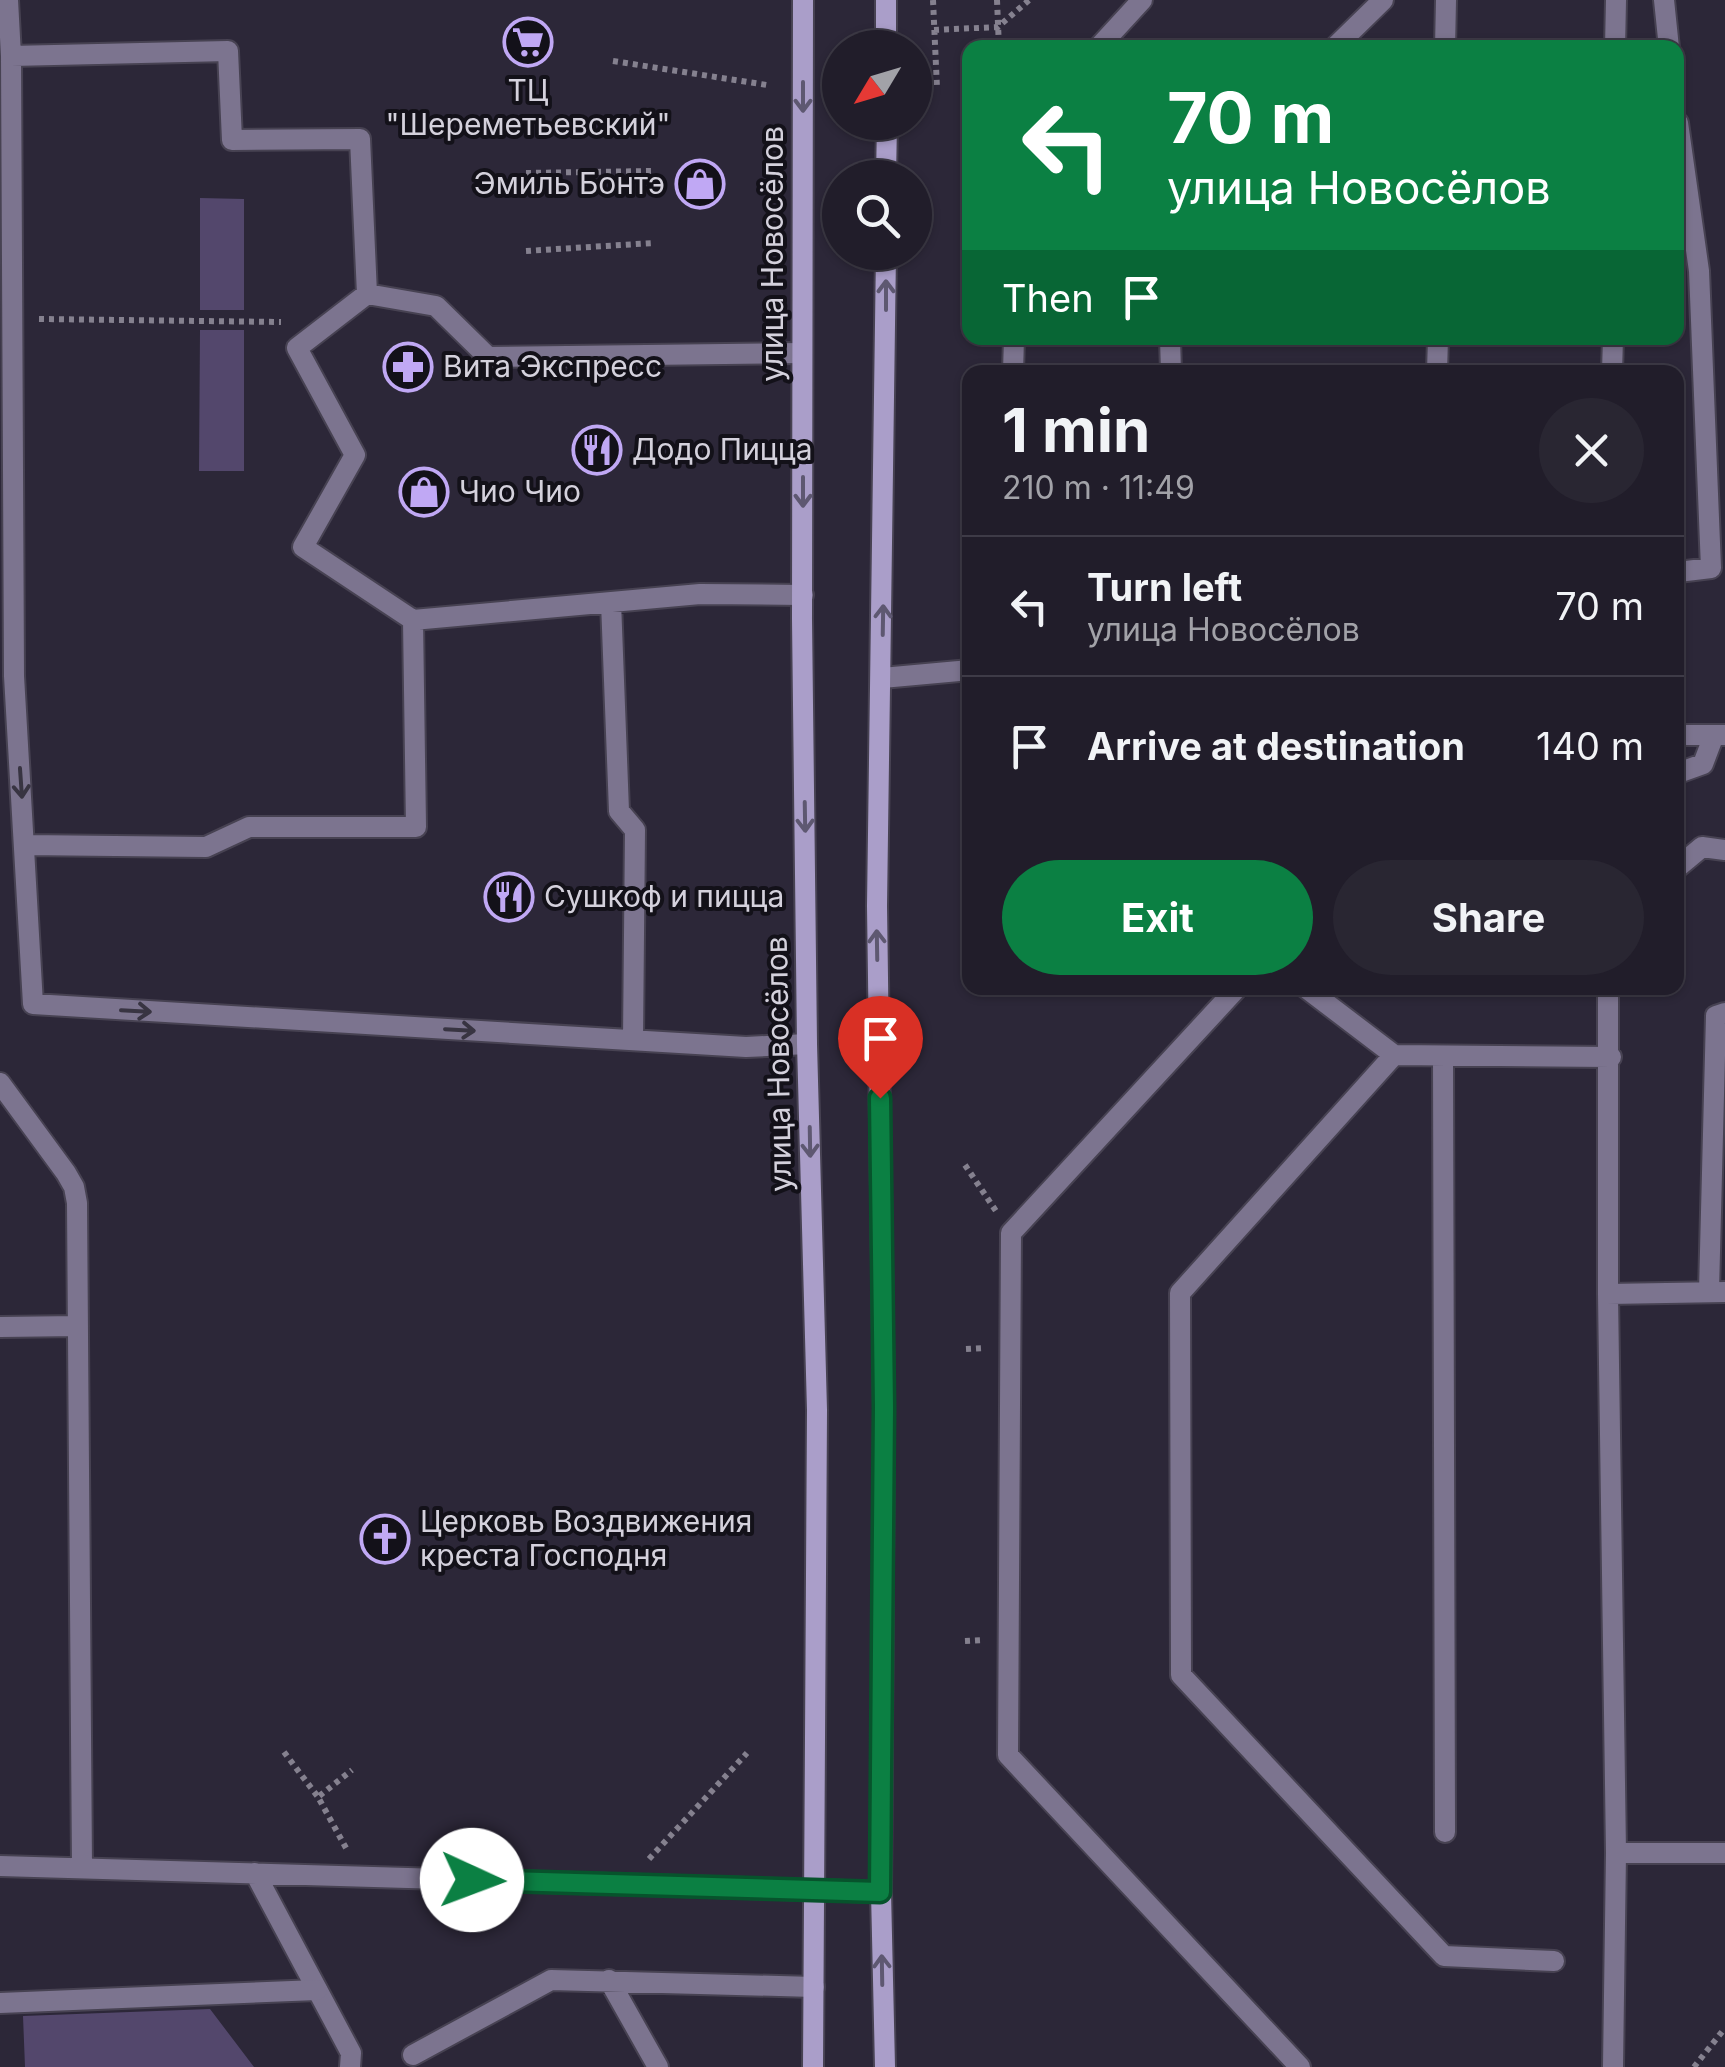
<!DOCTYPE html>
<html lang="en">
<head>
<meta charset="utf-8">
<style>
	:root { --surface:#211d2a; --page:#292632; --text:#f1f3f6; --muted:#a2a2a8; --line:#3e3b47; --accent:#0b8043 }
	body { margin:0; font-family:Inter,sans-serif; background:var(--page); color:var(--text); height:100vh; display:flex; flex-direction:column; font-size:38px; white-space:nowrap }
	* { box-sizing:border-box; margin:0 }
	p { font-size:32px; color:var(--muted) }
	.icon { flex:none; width:55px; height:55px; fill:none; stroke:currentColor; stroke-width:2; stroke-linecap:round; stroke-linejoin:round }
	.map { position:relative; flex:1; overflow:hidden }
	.details { position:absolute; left:962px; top:365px; width:722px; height:630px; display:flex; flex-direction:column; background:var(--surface); border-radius:20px; box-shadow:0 2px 8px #0004,0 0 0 2px var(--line) }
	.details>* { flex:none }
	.top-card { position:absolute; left:962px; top:40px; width:722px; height:305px; border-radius:20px; box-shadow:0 2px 8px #0004,0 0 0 2px var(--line); background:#0b8043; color:#fff; overflow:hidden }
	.needle { width:65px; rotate:232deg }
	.controls { position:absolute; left:822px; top:30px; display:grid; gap:20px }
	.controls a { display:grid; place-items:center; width:110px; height:110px; border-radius:50%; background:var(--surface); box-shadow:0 2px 8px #0004,0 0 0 2px var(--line); font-size:50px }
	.pin { position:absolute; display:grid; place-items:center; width:85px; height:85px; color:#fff; margin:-102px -42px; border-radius:50% 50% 50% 0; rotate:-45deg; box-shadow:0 0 10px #0007 }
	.pin .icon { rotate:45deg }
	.me { position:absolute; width:110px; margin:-55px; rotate:92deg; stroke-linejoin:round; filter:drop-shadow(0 0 8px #0008) }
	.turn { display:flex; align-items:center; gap:35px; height:210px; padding:0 40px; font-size:45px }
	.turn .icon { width:130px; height:130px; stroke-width:2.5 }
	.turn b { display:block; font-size:70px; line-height:85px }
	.then { display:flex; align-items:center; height:95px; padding:0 40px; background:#0003; gap:20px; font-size:38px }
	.round { display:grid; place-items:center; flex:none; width:105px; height:105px; border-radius:52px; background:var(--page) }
	.head { display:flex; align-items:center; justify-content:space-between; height:170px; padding:0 40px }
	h1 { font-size:60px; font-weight:700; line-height:75px }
	.cta { display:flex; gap:20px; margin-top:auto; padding:20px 40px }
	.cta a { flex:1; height:115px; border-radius:60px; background:var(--accent); color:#fff; font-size:40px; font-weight:700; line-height:115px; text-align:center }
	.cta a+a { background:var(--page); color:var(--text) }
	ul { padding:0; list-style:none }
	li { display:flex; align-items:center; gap:30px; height:140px; padding:0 40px; border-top:2px solid var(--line) }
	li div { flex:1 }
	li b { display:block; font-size:38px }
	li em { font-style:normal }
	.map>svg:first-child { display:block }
</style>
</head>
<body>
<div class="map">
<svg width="1725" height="2067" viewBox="0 0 1725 2067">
	<rect width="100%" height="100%" fill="#2c2738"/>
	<path fill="#53476c" d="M 200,198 L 244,199 L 244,310 L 200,310 Z
		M 200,330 L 244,330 L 244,471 L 199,471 Z
		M 210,2009 L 254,2067 L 25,2067 L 23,2016 Z"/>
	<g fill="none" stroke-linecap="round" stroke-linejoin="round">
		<g stroke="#474252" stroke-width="24">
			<path id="service" d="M 8,0 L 11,56 L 228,51 L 232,140 L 360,139 L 367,294 L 436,306 L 488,357 L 802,353
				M 1664,0 L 1669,48
				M 1098,48 L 1142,0
				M 1334,48 L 1383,0
				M 1445,48 L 1446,0
				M 1615,48 L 1616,0
				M 11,56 L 14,676 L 33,1004 L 746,1047 L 807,1044
				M 1678,123 L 1699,271 L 1711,568 L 1678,572
				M 367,294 L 297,348 L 355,455 L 303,547 L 413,620
				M 1170,338 L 1171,372
				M 1013,372 L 1014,338
				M 1437,372 L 1438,338
				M 1612,372 L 1613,338
				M 611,602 L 619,811 L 635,830 L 633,1040
				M 882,678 L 970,670
				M 1678,735 L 1714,735
				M 1678,773 L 1703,764 L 1714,735 L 1725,735
				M 25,845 L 206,847 L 249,827 L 416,827 L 413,620 L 700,594 L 803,595
				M 1678,867 L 1702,847 L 1725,850
				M 1237,988 L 1011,1233 L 1008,1755 L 1300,2067
				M 1306,988 L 1394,1055 L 1611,1057
				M 1608,988 L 1608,1294 L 1616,1853 L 1613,2067
				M 1394,1055 L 1180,1293 L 1181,1675 L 1444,1956 L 1554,1961
				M 1443,1056 L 1445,1832
				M 0,1083 L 66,1173 L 74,1187 L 77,1203 L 82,1868
				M 1709,1291 L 1716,1016 L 1725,1013
				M 1608,1294 L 1725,1292
				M 0,1327 L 78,1326
				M 1616,1853 L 1725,1853
				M 0,1866 L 881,1892
				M 255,1873 L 351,2053 L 350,2067
				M 609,1980 L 658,2067
				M 413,2055 L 551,1980 L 814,1987"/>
		</g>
		<g stroke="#474252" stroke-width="24">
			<path id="minor" d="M 0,2003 L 317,1990"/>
		</g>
		<g stroke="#474252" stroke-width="24">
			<path id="secondary" d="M 803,0 L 802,619 L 807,1044 L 817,1410 L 813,2067
				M 886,0 L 886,48
				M 886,178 L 887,122
				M 885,2067 L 881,1892 L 884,1407 L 877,906 L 886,252"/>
		</g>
		<path stroke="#85818f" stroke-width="6" stroke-dasharray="5 5" stroke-linecap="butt" d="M 933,0 L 937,88
			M 997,0 L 999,48
			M 934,30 L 998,27 L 1029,0
			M 613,61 L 767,85
			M 526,173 L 652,171
			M 526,251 L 653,243
			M 39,319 L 281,322
			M 1534,988 L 1547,988
			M 965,1165 L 996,1211
			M 966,1349 L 984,1348
			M 965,1641 L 984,1640
			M 284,1752 L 318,1797
			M 346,1848 L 318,1797 L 352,1770
			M 649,1859 L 747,1753
			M 1694,2067 L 1725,2028"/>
		<use href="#service" stroke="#7c748f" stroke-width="20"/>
		<use href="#minor" stroke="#7c748f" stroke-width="20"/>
		<use href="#secondary" stroke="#aa9ec9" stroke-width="20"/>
	</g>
	<defs><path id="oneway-shaft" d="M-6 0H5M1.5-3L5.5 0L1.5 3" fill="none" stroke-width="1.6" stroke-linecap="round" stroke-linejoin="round" transform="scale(2.5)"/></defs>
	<g stroke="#5e5871">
		<use href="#oneway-shaft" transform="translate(803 97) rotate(90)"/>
		<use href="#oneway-shaft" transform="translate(886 295) rotate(-90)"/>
		<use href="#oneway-shaft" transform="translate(803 492) rotate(90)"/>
		<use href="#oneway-shaft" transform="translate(883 620) rotate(-89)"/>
		<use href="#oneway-shaft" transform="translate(805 817) rotate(89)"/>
		<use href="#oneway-shaft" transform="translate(877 945) rotate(-91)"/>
		<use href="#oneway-shaft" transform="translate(810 1142) rotate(89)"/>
		<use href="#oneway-shaft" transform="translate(882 1970) rotate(-91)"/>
	</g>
	<g stroke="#383442">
		<use href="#oneway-shaft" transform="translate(21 783) rotate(86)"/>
		<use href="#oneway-shaft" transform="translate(136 1011) rotate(3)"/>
		<use href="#oneway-shaft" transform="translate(460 1030) rotate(3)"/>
	</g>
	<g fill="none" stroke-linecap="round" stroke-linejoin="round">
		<g stroke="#07532c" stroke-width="25">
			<path id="route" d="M 472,1880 L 880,1892 L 884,1407 L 880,1098"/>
		</g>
		<use href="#route" stroke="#0b8043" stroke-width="18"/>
	</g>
	<defs>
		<g id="supermarket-ring" transform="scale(2.5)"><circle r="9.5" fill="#131119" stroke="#c0a8f4" stroke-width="1.5"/><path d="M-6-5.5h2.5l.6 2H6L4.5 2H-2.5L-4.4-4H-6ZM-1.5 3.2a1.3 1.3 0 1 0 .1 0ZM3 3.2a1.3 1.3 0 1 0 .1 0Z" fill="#c0a8f4"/></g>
		<g id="shop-ring" transform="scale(2.5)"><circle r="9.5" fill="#131119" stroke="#c0a8f4" stroke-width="1.5"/><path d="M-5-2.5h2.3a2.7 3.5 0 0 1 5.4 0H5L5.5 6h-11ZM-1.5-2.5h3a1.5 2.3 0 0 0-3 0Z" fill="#c0a8f4"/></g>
		<g id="pharmacy-ring" transform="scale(2.5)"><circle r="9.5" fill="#131119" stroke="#c0a8f4" stroke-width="1.5"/><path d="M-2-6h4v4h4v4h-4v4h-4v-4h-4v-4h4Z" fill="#c0a8f4"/></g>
		<g id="restaurant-ring" transform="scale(2.5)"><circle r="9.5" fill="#131119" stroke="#c0a8f4" stroke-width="1.5"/><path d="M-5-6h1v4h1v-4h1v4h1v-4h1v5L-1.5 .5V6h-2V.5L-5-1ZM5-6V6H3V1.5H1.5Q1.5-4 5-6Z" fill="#c0a8f4"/></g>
		<g id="church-ring" transform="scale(2.5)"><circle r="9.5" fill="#131119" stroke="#c0a8f4" stroke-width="1.5"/><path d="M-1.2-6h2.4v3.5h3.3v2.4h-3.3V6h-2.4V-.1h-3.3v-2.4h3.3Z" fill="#c0a8f4"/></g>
	</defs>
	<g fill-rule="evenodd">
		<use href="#supermarket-ring" x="528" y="42"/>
		<use href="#shop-ring" x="700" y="184"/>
		<use href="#pharmacy-ring" x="408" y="367"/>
		<use href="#restaurant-ring" x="597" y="450"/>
		<use href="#shop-ring" x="424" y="492"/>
		<use href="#restaurant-ring" x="509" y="897"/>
		<use href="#church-ring" x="385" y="1539"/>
	</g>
	<g text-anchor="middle" stroke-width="8" stroke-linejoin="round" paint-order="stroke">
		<g font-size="30" fill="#d4d1dc" stroke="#131119" text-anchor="start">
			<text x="528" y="101" text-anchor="middle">ТЦ<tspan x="528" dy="34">"Шереметьевский"</tspan></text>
			<text x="665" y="194" text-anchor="end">Эмиль Бонтэ</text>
			<text x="443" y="377">Вита Экспресс</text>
			<text x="632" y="460">Додо Пицца</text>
			<text x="459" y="502">Чио Чио</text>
			<text x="544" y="907">Сушкоф и пицца</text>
			<text x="420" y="1532">Церковь Воздвижения<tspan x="420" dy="34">креста Господня</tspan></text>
		</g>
		<g font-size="30" fill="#d4d1dc" stroke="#131119">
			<text transform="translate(773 254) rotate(-90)" y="10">улица Новосёлов</text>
			<text transform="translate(779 1064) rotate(-91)" y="10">улица Новосёлов</text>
		</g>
	</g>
</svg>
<div class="controls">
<a><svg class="needle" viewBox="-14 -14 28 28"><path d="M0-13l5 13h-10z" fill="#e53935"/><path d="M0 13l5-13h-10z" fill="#a2a2a8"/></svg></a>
<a><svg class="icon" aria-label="search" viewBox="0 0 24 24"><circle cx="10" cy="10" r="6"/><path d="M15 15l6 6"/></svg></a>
</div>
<div class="pin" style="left:880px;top:1098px;background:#d93025"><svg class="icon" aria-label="arrive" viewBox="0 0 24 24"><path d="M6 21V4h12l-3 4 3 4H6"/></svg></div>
<svg class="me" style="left:472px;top:1880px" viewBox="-20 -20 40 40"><circle r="19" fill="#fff"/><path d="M0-13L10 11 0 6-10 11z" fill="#0b8043"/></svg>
<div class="top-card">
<div class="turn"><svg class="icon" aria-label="left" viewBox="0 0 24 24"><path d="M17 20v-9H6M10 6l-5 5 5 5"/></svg><div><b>70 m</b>улица Новосёлов</div></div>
<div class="then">Then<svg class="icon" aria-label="arrive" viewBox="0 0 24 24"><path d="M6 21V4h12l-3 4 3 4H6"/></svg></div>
</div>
<section class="details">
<div class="head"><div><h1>1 min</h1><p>210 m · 11:49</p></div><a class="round"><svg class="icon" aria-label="close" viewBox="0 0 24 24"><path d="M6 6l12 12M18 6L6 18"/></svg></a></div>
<ul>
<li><svg class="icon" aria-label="left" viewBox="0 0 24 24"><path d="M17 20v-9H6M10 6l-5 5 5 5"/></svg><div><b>Turn left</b><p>улица Новосёлов</p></div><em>70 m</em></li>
<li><svg class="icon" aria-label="arrive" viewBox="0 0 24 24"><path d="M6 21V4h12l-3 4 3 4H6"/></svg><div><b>Arrive at destination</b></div><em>140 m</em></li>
</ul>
<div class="cta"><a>Exit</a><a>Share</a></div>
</section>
</div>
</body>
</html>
